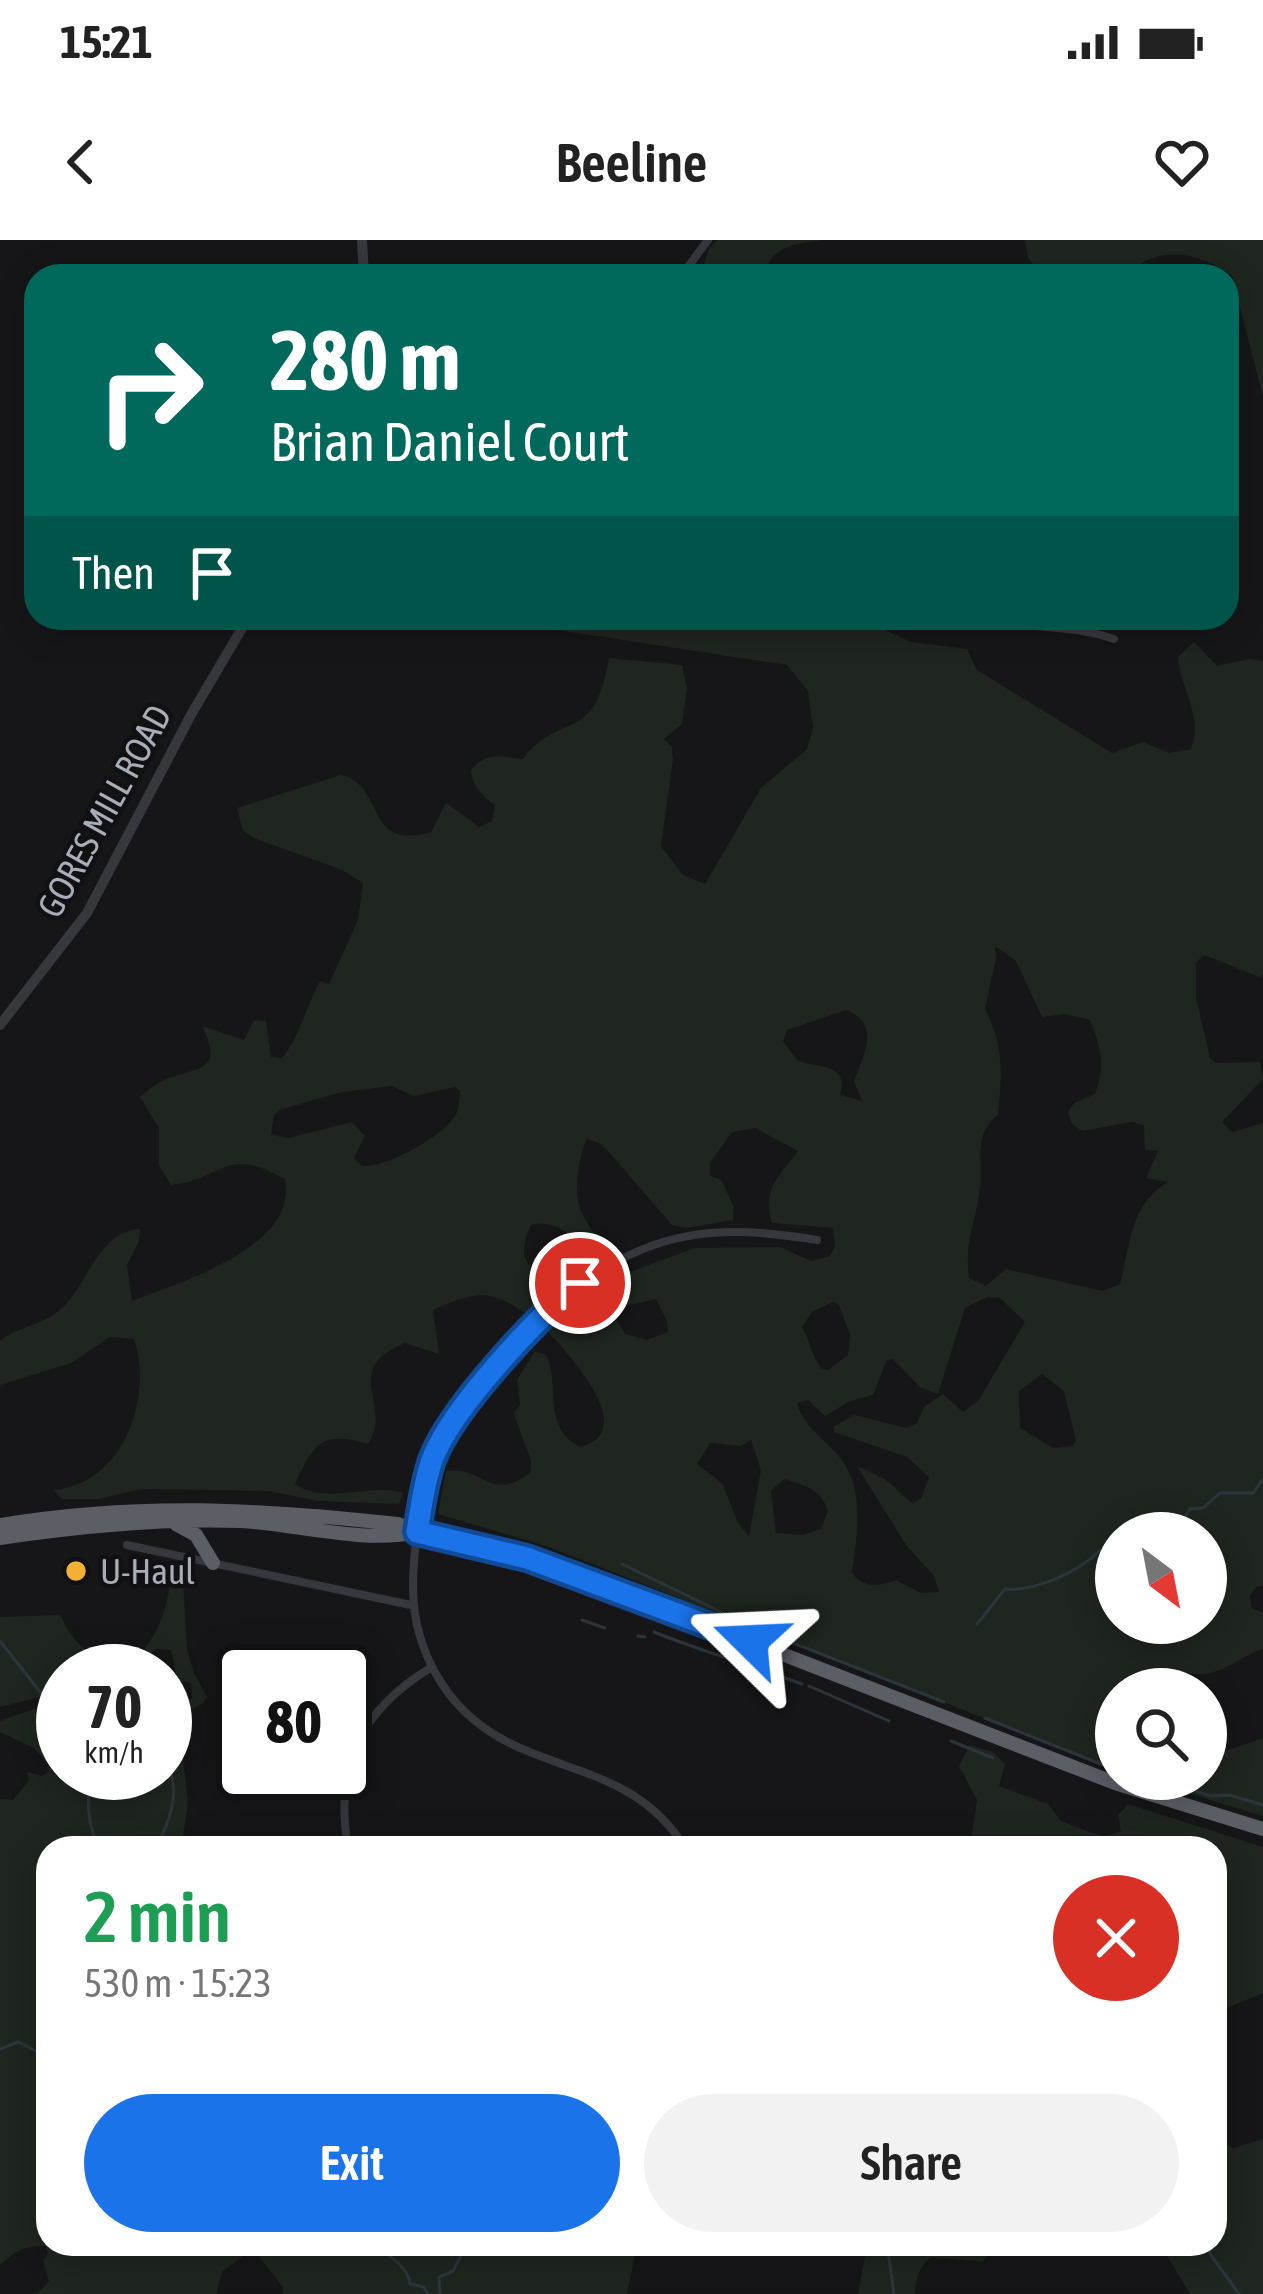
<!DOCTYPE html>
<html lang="en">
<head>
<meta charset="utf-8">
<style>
	:root { --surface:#fff; --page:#f2f2f2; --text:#222; --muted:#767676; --accent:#1a73e8 }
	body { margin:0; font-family:"Asap Condensed",sans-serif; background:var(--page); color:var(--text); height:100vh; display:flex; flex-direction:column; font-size:45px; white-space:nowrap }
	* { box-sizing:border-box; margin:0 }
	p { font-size:39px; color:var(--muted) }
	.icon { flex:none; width:66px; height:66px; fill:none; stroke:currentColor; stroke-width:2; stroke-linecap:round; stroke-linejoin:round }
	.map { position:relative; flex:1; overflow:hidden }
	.panel { position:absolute; left:36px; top:1596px; width:1191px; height:420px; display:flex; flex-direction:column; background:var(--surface); border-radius:36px; box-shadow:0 6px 30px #0003 }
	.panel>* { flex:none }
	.guide { position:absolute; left:24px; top:24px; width:1215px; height:366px; border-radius:36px; box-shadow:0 6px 30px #0003; background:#00695c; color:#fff; overflow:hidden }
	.needle { width:78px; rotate:148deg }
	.controls { position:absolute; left:1095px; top:1272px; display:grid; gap:24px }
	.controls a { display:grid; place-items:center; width:132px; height:132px; border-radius:50%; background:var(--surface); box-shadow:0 6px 30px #0003; font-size:60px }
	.speed { position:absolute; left:36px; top:1404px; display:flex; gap:24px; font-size:60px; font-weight:700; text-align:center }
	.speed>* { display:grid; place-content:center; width:156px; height:156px; border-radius:50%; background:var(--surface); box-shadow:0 6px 30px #0003; line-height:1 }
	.speed small { font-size:30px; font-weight:400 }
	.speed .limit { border:6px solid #111; border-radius:18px; background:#fff; color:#111 }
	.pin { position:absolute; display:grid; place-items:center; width:102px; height:102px; color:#fff; margin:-51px; border:6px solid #fff; border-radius:50%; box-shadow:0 3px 12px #0007 }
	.me { position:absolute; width:132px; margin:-66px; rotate:291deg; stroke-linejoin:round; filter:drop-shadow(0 0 9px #0008) }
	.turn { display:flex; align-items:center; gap:42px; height:252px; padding:0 48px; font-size:54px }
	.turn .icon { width:156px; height:156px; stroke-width:2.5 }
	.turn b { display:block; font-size:84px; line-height:102px }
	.then { display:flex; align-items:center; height:114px; padding:0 48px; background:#0003; gap:24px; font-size:45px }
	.round { display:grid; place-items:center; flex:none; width:126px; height:126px; border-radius:63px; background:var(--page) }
	.headline { display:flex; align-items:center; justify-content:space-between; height:204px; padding:0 48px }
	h1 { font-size:72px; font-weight:600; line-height:90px; color:#1e9e55 }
	.action { display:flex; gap:24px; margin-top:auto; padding:24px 48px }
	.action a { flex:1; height:138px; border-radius:72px; background:var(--accent); color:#fff; font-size:48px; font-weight:600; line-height:138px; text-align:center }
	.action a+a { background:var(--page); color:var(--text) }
	.status { display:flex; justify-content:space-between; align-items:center; height:84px; padding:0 60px; background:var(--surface); direction:ltr }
	.status svg { height:33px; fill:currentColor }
	header { display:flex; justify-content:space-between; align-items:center; height:156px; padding:0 48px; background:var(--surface); font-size:54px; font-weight:600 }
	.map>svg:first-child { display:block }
</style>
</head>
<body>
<div class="status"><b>15:21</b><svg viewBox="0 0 49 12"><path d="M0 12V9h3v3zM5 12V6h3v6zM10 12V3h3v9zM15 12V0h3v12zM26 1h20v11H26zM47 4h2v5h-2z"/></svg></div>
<header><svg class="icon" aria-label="back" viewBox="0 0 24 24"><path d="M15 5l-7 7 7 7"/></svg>Beeline<svg class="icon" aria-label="heart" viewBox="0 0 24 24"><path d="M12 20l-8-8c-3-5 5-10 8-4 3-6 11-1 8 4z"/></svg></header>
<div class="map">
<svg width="1263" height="2054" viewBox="0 0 1263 2054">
	<rect width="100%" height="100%" fill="#161618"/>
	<path fill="#1e261f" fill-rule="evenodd" d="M 718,0 L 822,0 C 795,4 771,5 764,36 L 699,36 L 710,7 Z
		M 1025,0 L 1263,0 L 1263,157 L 1232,36 C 1209,19 1181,9 1152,18 C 1140,22 1131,33 1119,36 C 1109,38 1041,29 1035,25 C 1026,20 1027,10 1025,0 Z
		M 479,378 L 859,378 L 911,402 L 967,409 L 977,430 L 1112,513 L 1143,502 L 1169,513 L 1191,509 C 1204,476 1180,449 1178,417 L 1194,402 L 1217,426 L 1250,419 L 1263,421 L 1263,735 L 1259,737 L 1205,715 L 1196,722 L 1196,757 L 1210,818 L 1216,823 L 1260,822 L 1263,839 L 1222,882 L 1232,892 L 1263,883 L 1263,1346 L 1256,1347 L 1250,1356 L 1252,1368 L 1263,1373 L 1263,1409 C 1242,1415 1227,1432 1203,1434 C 1190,1435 1185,1431 1172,1437 L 1170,1449 L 1116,1449 L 1116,1530 L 549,1307 L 438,1274 L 446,1231 C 484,1226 490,1263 530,1233 L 531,1221 L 514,1174 L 520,1164 L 517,1140 L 535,1111 L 546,1115 C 561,1147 541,1186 580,1207 C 642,1192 567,1112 547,1091 L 608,1040 L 695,1008 L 780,1007 L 811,1021 L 830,1016 L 835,1006 L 833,988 L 772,983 C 761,950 780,935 798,911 L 755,888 L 732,892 L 710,923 L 710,936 L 721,940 L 734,967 L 733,980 L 685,988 L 672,985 L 608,911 L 599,903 L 587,899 C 579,914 574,949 579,965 C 588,991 596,985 598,1019 C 578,1003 558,977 531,985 C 511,1030 539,1022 551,1060 L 535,1080 C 493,1049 480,1049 433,1070 L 439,1114 L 405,1103 C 339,1130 394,1165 368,1204 C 322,1190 313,1204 295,1244 C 327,1266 370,1242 403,1253 L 399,1264 L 319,1261 L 269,1251 L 141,1249 L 99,1259 L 62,1259 L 53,1250 C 123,1246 154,1156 134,1099 L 110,1097 L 71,1123 L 0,1145 L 0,1101 C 19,1085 47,1086 67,1063 C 89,1038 101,991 140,989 L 139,1001 L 127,1025 L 132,1061 C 180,1042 298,1008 285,939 C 222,905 228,938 171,945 L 159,925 L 159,888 L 140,857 C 147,851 155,844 164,840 C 198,826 225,833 202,786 L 244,800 L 254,780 L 266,781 L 271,817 L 282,818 C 299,798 306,767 320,741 L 329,744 L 358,680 L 363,643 L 342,630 L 254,598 L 243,591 L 237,568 L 341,535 C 386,545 364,612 431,592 L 446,563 L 479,587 L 492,581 L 495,566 C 482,554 473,549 471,530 C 487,511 501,517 523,519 C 561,469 594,507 609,418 L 682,425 L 687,448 L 682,484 L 664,499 L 672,507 L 673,519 L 661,606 L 683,635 L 705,644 L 761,548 L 807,509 L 813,488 L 808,451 L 787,425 ZM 995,706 L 1016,721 L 1042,777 L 1066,774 L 1090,780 C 1101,809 1106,825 1095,854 L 1074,863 L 1068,872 L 1072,884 L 1082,891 L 1133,882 L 1144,886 L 1145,910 L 1158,911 L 1146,938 L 1168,942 C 1129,965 1131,1004 1120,1044 L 1102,1051 L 1006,1029 L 986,1046 L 969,1038 C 964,995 977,983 980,945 C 982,918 974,893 998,875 C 1002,835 1004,805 985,769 L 996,718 ZM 846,770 C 881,783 864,816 854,841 L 862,861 L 840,855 C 849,821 818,830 797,820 L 783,801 L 787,790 ZM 392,846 L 414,856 L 455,847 L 460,851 C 460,856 459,868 457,872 C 448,894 387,928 362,926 L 354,918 L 365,896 L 352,882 L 288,898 L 271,895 L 274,875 L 282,869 L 342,852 ZM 987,1057 L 1000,1058 L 1025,1082 L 978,1161 L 963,1172 L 943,1154 L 924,1167 L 917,1183 L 906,1188 L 855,1175 L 834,1186 L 834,1192 L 907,1217 L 929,1237 L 921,1259 L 912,1263 L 885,1239 L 857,1226 L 906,1305 L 934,1336 L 939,1352 L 921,1353 L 896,1340 C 880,1347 863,1348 852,1333 C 857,1294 866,1246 837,1214 C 821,1196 804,1187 797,1163 L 808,1160 L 825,1176 L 850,1161 L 873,1155 L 887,1120 L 893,1119 L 921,1148 L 938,1154 L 965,1068 ZM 656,1059 L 667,1081 L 668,1092 L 647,1100 L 625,1094 L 614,1075 L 620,1067 ZM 833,1062 L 839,1065 L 850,1095 L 848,1115 L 828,1130 L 821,1128 C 811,1114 810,1101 802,1087 L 812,1072 ZM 1042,1134 L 1064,1151 L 1076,1201 L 1072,1206 L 1053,1208 L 1020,1188 L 1019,1151 ZM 751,1200 L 761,1230 L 749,1296 L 738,1283 L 722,1243 L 697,1224 L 710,1203 L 741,1206 ZM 784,1239 C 804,1245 821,1249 828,1271 L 821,1289 L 803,1295 L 776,1293 L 771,1251 ZM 1116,1293 L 1206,1293 L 1206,1383 L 1116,1383 Z
		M 170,1340 L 183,1341 L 187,1409 L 194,1433 L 207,1457 L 202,1464 L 179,1476 L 188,1564 L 181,1608 L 48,1608 L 48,2004 L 637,2004 L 627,2054 L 283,2054 L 283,2047 L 258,2015 L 246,2014 L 222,2032 L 216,2054 L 37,2054 L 49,2041 L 43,2021 L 48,2014 L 46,2006 C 25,2005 15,2011 0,2025 L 0,1559 L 13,1560 L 29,1540 L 27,1532 L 42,1536 L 48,1532 L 49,1525 L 34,1508 L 0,1492 L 0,1481 L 48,1464 L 63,1463 L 63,1533 L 165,1533 L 165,1461 L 168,1458 L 185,1462 L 192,1458 L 191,1443 L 183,1441 L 179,1447 L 171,1410 L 156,1409 L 150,1414 L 151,1421 L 143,1431 L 63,1431 L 63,1451 L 0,1467 L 0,1377 L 60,1375 C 73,1403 90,1418 119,1428 C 151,1416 168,1372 170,1340 Z
		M 1263,1498 L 1263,1576 L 1141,1539 L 1206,1539 L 1206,1511 L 1222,1512 Z
		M 970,1505 L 993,1512 L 1005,1524 L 999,1546 L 1048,1564 L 1061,1581 L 1092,1593 L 1105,1596 L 1121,1591 L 1118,1575 L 1128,1564 L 1263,1607 L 1263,1753 L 1215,1773 L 1215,1608 L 970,1608 L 977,1560 L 959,1526 Z
		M 1215,1897 L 1233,1908 L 1263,1899 L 1263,2054 L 1190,2054 L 1160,2004 L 1215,2004 Z
		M 867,2004 L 988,2004 L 988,2015 L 982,2022 L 932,2017 C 919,2025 915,2040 915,2054 L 858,2054 Z"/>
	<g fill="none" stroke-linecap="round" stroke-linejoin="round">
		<path stroke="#2c353c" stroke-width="3" d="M 1161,1293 L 1180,1284 L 1190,1269 L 1203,1268 L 1220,1253 L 1253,1253 L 1263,1239
			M 622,1324 L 752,1387 L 944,1462
			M 582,1380 L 605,1388
			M 977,1384 L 1005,1349 C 1035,1352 1080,1331 1099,1311 L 1116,1310
			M 654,1392 C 703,1412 752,1425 802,1444
			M 638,1396 L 645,1397
			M 0,1401 L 44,1457
			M 809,1446 L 889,1481
			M 51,1465 L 58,1466 L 63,1475
			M 985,1478 L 1116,1530
			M 951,1501 L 993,1518
			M 92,1533 C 86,1562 87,1580 98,1608
			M 1163,1539 L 1210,1556 L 1230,1555 L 1263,1565
			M 156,1608 C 171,1578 182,1550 165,1519
			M 0,1809 L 18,1802 L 48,1817
			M 378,2004 L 379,2010 C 392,2016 408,2028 410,2044 L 424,2047 L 428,2054
			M 887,2004 L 894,2054
			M 1208,2011 L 1239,2054
			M 440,2054 L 439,2037 L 453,2031 L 462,2014 L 483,2008 L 485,2004"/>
		<path stroke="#37383d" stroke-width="8" d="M 681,36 L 708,0
			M 975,378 C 1021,389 1068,383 1114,399
			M 127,1305 L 411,1365
			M 348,1608 C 334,1526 360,1470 432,1427
			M 685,1608 C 624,1507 507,1543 442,1444 C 407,1390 409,1338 420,1277 C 424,1253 427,1228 438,1207 C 452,1180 474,1157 493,1134 C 540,1079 584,1029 654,1005 C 708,986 762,991 817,1000"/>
		<path stroke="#37383d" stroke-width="10" d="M 362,0 L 364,36
			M 0,785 L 87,673 L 192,473 L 248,378"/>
		<path stroke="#5b5e65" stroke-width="14" d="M 176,1284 L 196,1295 L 213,1323
			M 0,1285 C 140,1262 258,1269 398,1284 L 417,1292 L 491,1308 L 573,1333 L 1115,1543 L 1263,1589
			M 0,1298 C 80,1286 160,1278 241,1281 C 296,1284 365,1304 417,1292"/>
	</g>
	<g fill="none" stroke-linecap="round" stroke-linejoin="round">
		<g stroke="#114b97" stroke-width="30">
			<path id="route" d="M 580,1043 C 537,1077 451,1169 432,1220 C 424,1243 421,1268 417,1292 L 527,1318 L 750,1401"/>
		</g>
		<use href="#route" stroke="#1a73e8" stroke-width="21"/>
	</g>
	<circle fill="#f2b134" stroke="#111113" stroke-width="4.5" cx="76" cy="1331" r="12"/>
	<g text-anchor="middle" stroke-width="9" stroke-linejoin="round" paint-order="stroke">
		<g font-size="36" fill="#a8adb8" stroke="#111113">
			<text transform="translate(104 571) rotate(-61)" y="13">GORES MILL ROAD</text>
		</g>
		<g font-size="36" fill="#a8adb8" stroke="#111113" text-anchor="start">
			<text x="100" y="1344">U-Haul</text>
		</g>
	</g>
</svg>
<div class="controls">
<a><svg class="needle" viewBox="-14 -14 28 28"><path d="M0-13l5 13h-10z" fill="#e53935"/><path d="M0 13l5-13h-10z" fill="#767676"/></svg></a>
<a><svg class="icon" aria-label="search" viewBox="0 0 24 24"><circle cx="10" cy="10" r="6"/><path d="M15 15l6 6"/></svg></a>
</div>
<div class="speed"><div>70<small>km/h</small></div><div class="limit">80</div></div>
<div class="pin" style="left:580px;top:1043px;background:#d93025"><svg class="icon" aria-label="arrive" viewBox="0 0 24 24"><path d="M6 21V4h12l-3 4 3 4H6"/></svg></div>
<svg class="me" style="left:750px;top:1401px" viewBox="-20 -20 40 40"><path d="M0-17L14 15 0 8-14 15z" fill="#1a73e8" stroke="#fff" stroke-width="4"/></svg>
<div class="guide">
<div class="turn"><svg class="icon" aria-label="right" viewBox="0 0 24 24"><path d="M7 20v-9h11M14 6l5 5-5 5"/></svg><div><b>280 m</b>Brian Daniel Court</div></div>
<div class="then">Then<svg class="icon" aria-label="arrive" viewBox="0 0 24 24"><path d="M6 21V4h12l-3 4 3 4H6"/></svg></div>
</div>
<section class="panel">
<div class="headline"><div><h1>2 min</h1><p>530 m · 15:23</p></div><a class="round" style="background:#d93025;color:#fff"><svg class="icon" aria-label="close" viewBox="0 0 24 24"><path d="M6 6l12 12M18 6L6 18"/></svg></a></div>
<div class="action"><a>Exit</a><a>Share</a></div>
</section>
</div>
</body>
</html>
